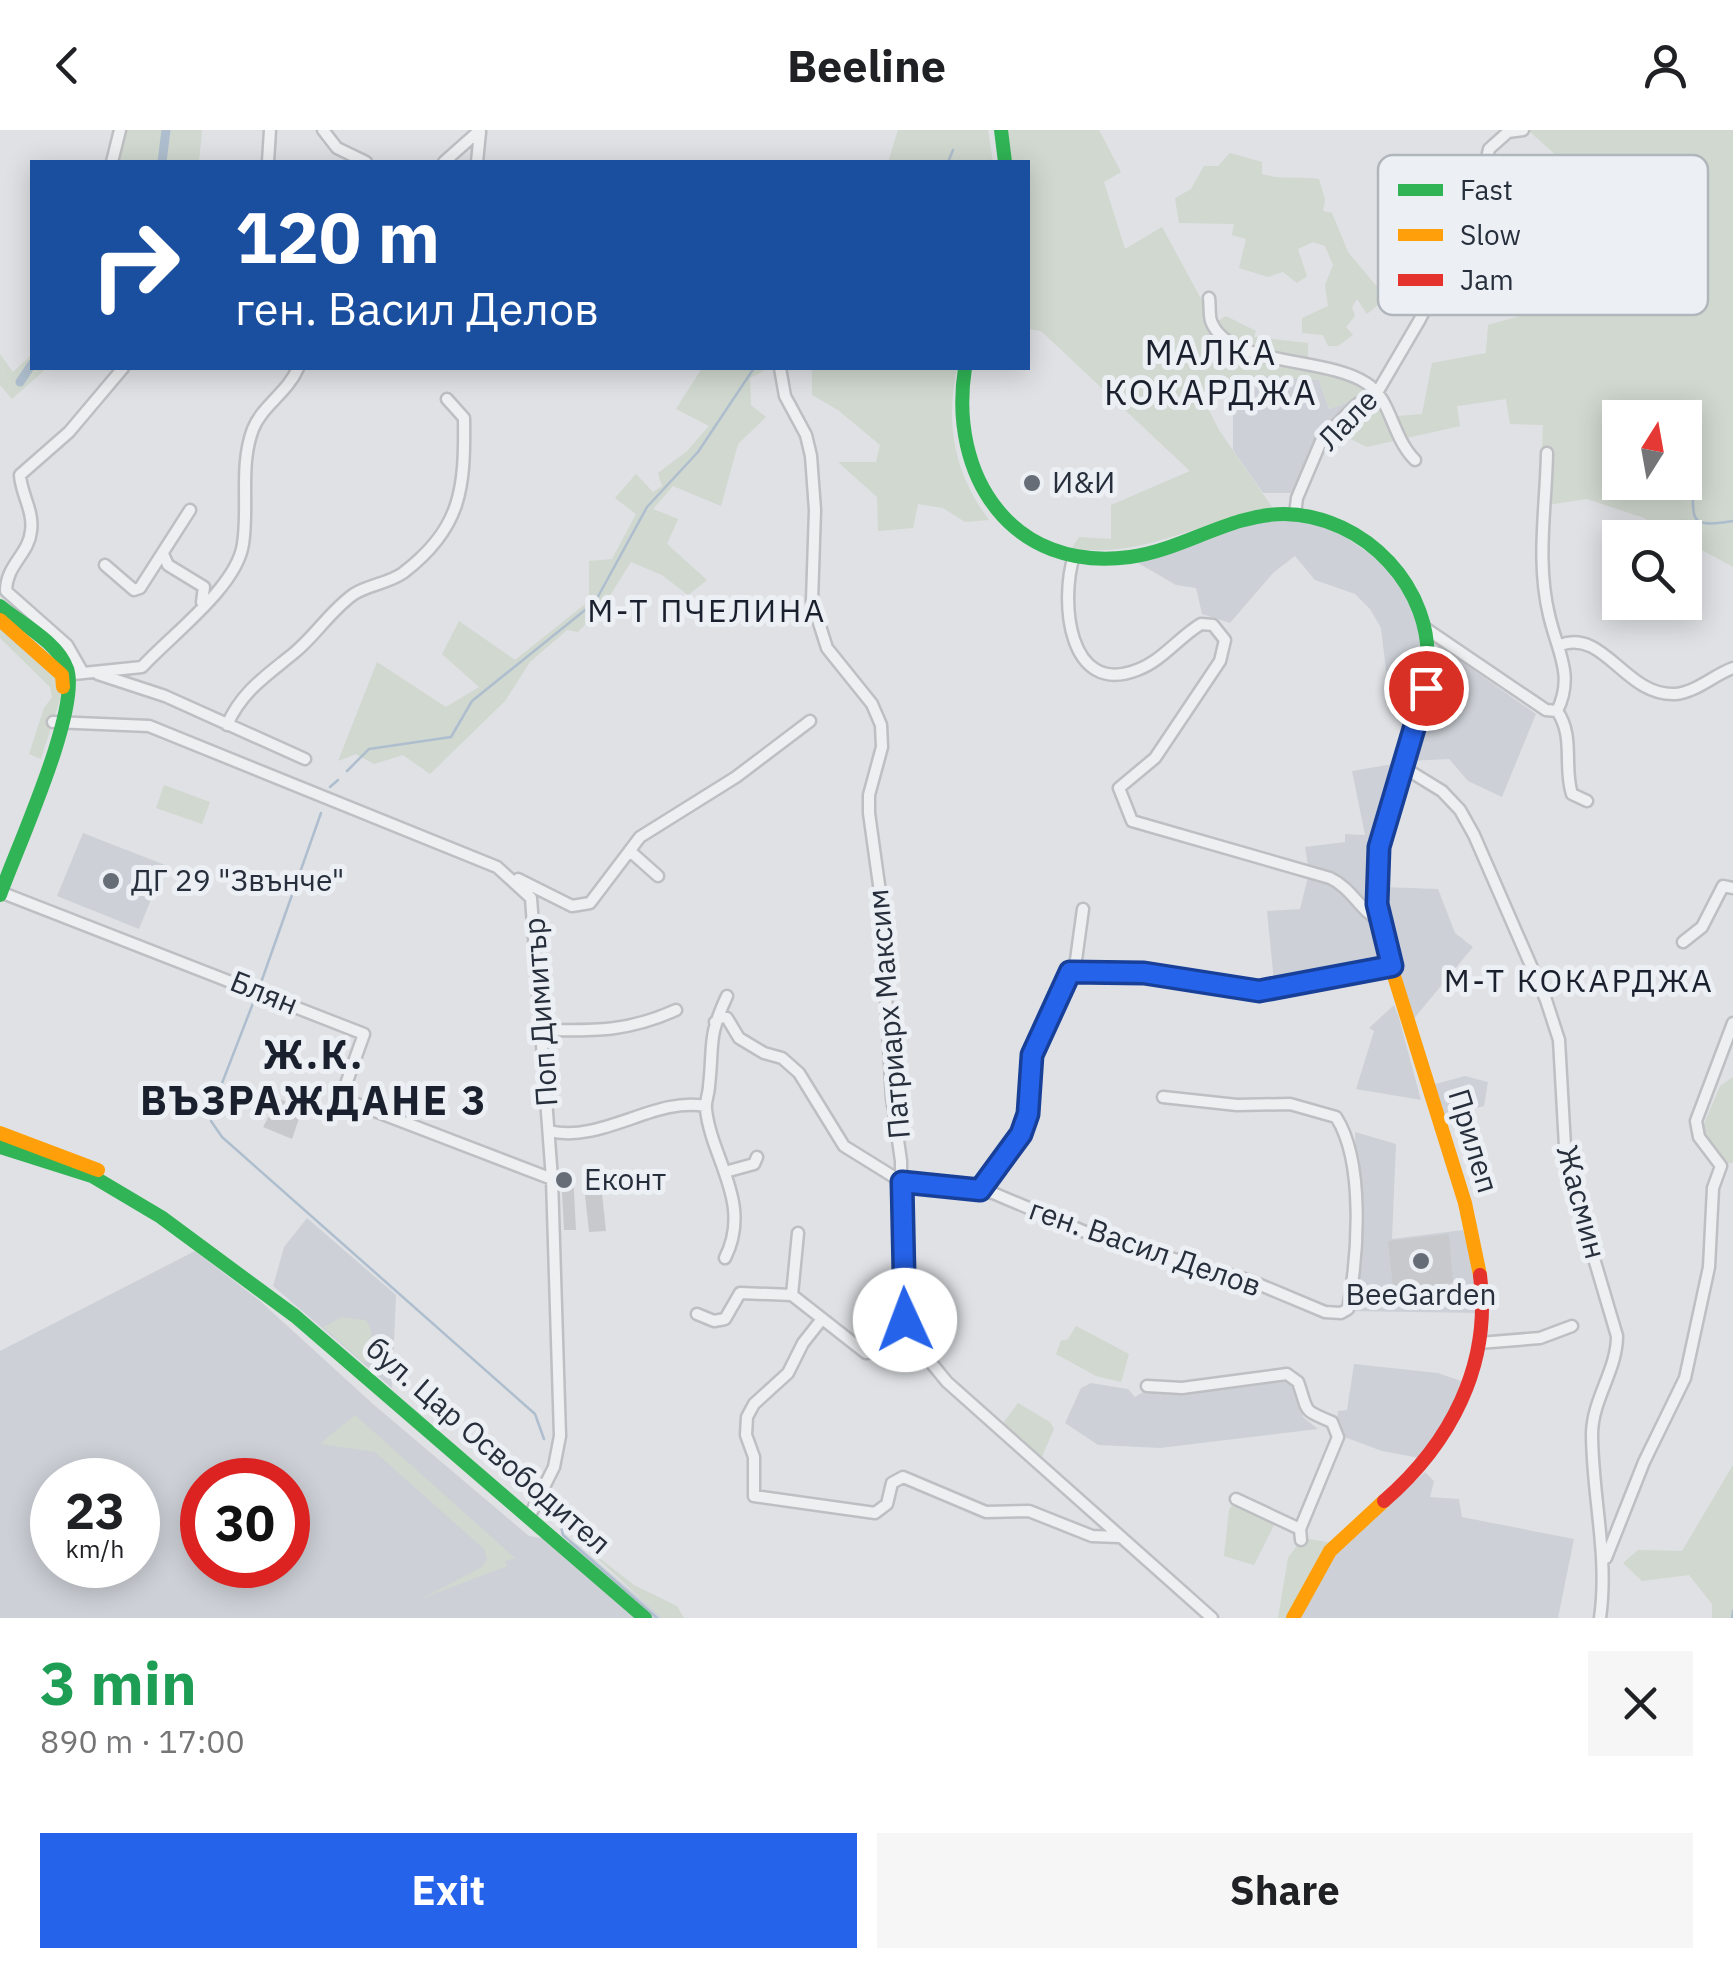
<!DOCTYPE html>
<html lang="en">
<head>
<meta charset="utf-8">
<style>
	:root { --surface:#fff; --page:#f6f6f6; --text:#202124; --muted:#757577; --accent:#2563eb }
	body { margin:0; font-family:"IBM Plex Sans",sans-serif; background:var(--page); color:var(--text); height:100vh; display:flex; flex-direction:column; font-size:38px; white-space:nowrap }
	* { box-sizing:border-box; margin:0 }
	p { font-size:32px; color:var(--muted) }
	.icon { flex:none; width:55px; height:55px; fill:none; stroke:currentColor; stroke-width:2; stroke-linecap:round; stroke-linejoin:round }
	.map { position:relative; height:1488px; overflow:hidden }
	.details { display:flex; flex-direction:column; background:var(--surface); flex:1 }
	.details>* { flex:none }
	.hud { position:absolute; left:30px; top:30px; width:1000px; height:210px; border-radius:0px; box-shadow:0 5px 25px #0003; background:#1a4fa0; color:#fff; overflow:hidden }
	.needle { width:65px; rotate:11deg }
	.tools { position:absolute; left:1602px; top:270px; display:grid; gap:20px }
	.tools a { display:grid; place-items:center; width:100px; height:100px; border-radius:0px; background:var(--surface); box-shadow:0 5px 25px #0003; font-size:50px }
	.speed { position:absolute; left:30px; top:1328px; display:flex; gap:20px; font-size:50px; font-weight:700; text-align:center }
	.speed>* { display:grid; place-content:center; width:130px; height:130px; border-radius:50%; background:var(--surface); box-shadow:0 5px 25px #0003; line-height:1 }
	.speed small { font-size:25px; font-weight:400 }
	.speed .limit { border:15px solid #d22; background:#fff; color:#111 }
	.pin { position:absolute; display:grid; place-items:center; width:85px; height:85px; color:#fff; margin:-42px; border:5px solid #fff; border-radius:50%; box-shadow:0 2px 10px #0007 }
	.me { position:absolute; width:110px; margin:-55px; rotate:358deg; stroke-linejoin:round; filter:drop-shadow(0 0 8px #0008) }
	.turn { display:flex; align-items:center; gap:35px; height:210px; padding:0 40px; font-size:45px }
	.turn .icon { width:130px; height:130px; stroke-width:2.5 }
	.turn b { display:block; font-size:70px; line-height:85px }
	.round { display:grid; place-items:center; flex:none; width:105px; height:105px; border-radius:0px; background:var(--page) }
	.summary { display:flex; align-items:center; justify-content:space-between; height:170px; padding:0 40px }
	h1 { font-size:60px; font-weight:700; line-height:75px; color:#1e9e55 }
	.cta { display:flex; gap:20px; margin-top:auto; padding:20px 40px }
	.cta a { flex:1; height:115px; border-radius:0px; background:var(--accent); color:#fff; font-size:40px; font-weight:700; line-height:115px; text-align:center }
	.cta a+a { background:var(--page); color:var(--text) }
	header { display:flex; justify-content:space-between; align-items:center; height:130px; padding:0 40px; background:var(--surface); font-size:45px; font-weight:700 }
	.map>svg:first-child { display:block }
</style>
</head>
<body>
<header><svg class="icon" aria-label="back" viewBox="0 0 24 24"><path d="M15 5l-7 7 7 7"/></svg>Beeline<svg class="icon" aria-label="person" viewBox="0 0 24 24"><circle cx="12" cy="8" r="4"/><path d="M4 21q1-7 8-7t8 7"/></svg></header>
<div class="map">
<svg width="1733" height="1488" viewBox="0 0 1733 1488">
	<rect width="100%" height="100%" fill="#dfe1e4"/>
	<path fill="#cdd1d7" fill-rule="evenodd" d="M 1266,246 L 1319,250 L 1329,279 L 1354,270 L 1316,310 L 1295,363 L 1263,363 L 1233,320 L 1233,255 Z
		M 1278,387 L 1330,397 L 1379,430 L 1399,453 L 1413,479 L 1419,505 L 1421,531 L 1412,585 L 1387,549 L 1381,498 L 1370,479 L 1355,464 L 1315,450 L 1295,426 L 1273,443 L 1230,493 L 1202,484 L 1196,458 L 1176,455 L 1138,433 L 1214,403 Z
		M 1439,516 L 1536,584 L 1502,667 L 1468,651 L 1449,629 L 1409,631 L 1432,521 Z
		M 1393,634 L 1374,704 L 1370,772 L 1382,835 L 1274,852 L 1267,781 L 1300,779 L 1309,743 L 1305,717 L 1345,712 L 1345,704 L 1365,705 L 1352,641 Z
		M 83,703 L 165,735 L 139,799 L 57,766 Z
		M 1383,757 L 1438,759 L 1455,803 L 1473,817 L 1412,891 L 1385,791 Z
		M 1394,875 L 1399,888 L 1421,970 L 1356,959 L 1374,901 L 1369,898 Z
		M 1465,946 L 1488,952 L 1484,976 L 1441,987 L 1432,955 Z
		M 1355,1002 L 1396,1014 L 1392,1109 L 1463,1100 L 1473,1136 L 1477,1183 L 1346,1181 L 1357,1080 Z
		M 307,1088 L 396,1165 L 392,1258 L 273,1156 L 284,1117 Z
		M 195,1121 L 259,1170 L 373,1274 L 529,1406 L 576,1414 L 663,1488 L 0,1488 L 0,1221 ZM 52,1350 L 138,1350 L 138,1435 L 52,1435 ZM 202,1350 L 288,1350 L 288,1435 L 202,1435 Z
		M 1354,1234 L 1438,1243 L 1464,1252 L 1440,1304 L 1420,1328 L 1382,1321 L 1339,1305 L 1336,1295 L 1338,1281 L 1347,1280 Z
		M 1285,1248 L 1298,1264 L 1303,1287 L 1318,1299 L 1160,1318 L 1098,1315 L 1065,1293 L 1081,1258 L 1091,1253 L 1128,1259 L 1135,1267 L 1143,1262 L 1186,1263 L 1220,1255 Z
		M 1425,1342 L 1434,1351 L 1430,1367 L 1459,1369 L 1462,1387 L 1574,1409 L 1558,1488 L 1299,1488 L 1318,1449 L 1337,1424 Z"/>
	<path fill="#d0d8cf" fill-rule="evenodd" d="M 123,0 L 202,0 L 199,32 L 110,32 Z
		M 898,0 L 988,0 L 993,32 L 888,32 Z
		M 1004,0 L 1099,0 L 1121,42 L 1104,52 L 1125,119 L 1162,97 L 1225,213 L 1260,232 L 1318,239 L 1347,247 L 1363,259 L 1355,270 L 1329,279 L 1319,250 L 1266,246 L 1200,263 L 1219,300 L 1272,377 C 1205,389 1142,430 1072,418 L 1079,407 L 1111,409 L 1111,375 L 1190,341 L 1041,201 L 1028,199 L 1028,32 L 1009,32 Z
		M 1528,0 L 1733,0 L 1733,437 L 1644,388 L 1587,369 L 1540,376 L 1543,295 L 1510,294 L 1506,269 L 1457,276 L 1460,296 L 1367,317 L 1337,302 L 1356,279 L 1378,267 L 1385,287 L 1422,284 L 1432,233 L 1486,223 L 1488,195 L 1573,171 L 1557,91 L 1609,73 ZM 1620,288 L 1685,288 L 1685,352 L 1620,352 Z
		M 1230,23 L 1262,32 L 1262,44 C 1282,50 1299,46 1319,49 L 1325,70 L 1323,81 L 1332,83 L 1348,122 L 1383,164 L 1384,170 L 1367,184 L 1357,169 L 1352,177 L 1355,186 L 1346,197 L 1353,205 L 1338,216 L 1328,216 L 1323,205 L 1302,203 L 1302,188 L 1328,176 L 1325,155 L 1333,135 L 1325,116 L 1313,112 L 1298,119 L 1307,146 L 1297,153 L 1283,142 L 1268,147 L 1239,138 L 1246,109 L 1232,105 L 1234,94 L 1179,93 L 1175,68 L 1191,59 L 1204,36 L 1218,36 Z
		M 1226,186 L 1256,201 L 1254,207 L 1308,213 L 1308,232 L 1239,218 L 1213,194 Z
		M 0,224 L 13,242 L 32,224 L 32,238 L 47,238 L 12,269 L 0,255 Z
		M 702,238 L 769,238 L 750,248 L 751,275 L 766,287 L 738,314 L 721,376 L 673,356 L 653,379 L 678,389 L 667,414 L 707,450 L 688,465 L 662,445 L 631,432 L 604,475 L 578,502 L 567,500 L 530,532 L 505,571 L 430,644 L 403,625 L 374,634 L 356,624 L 338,631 L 377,532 L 446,577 L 479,557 L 442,524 L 459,491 L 515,530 L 589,471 L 589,431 L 612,429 L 636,384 L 615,368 L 636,344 L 653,362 L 662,356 L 658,343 L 687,321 L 709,296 L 676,279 Z
		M 812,238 L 957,238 C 945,294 954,343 989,390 L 965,392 L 943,378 L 918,374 L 913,398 L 878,401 L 877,367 L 838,332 L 876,332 L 880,315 L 838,280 L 812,265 Z
		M 0,491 L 46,529 L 63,560 L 41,629 L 29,624 L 44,578 L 52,567 L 50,557 L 0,508 Z
		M 164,655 L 210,672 L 202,694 L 156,678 Z
		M 1733,947 L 1733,1033 L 1727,1033 L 1701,1001 L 1720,956 Z
		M 342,1187 L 366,1190 C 374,1201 375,1223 364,1233 L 324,1197 Z
		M 1076,1196 L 1129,1224 L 1121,1252 L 1096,1246 L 1056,1224 L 1061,1211 L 1068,1209 Z
		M 1018,1273 L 1050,1292 L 1054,1299 L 1038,1336 L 998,1300 Z
		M 355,1285 L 515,1428 L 505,1431 L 507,1436 L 423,1468 L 482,1437 L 487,1429 L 484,1419 L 375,1322 L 320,1314 Z
		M 1733,1335 L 1733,1488 L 1712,1488 L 1712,1474 L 1689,1445 L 1642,1451 L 1623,1433 L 1638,1420 L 1682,1421 Z
		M 1236,1369 L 1277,1389 L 1254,1435 L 1224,1426 L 1229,1380 Z
		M 1309,1409 L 1332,1413 L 1290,1488 L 1278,1488 L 1288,1428 L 1301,1410 Z
		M 584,1416 L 634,1455 L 677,1476 L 684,1488 L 662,1488 Z"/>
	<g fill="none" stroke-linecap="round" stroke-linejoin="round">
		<path stroke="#aebece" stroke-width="2.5" d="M 948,32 L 953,20
			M 1685,344 L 1691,351 C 1697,385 1682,400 1733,391
			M 347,641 L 369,619 L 451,607 L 472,571 L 595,472 L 647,377 L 698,322 L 754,238
			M 330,657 L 338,650
			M 258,861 L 321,683
			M 255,868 L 212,979 L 211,991 L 222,1007 L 535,1284 L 544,1309
			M 553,1361 L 563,1405 L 657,1488
			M 1732,1488 L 1733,1481"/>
		<path stroke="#aebece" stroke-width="9" d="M 162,32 L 166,0
			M 20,252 L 32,234"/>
	</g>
	<path fill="#c8c9cc" d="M 279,968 L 302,980 L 292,1009 L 263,997 Z
		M 599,1036 L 606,1101 L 589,1102 L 582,1037 Z
		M 561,1044 L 573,1044 L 576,1100 L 564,1100 Z
		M 1449,1104 L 1453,1152 L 1423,1159 L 1423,1164 L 1394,1167 L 1388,1111 Z"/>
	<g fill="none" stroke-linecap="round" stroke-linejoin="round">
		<g stroke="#bdbfc2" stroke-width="15">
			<path id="street" d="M 323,0 L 337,18 L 366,32
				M 112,32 L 120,0
				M 268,32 L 270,0
				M 444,32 L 480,0
				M 477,32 L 480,2
				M 1209,168 C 1210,174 1209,185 1211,191 C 1228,237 1325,226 1366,253 C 1392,269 1391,306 1415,330
				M 780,238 L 785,266 L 806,305 L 811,326 L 815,380 L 812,471 L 827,518 L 872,574 L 881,595 L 882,617 L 869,665 L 869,683 L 880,762 L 892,968 L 901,1031 L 902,1178 L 919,1218 L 947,1252 L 1212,1488
				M 1295,384 L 1297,368 L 1322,309 L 1356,275 L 1378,261 L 1419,191 L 1475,82 L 1489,19 L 1508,2 L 1523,0
				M 163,424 L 168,435 L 204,457 L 202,472
				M 1074,426 C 1060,469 1067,567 1137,540 C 1162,531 1179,507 1201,494 L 1213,495 L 1225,510 L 1220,531 L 1155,628 L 1119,658 L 1132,691 L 1330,748 C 1352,758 1361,782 1379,790
				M 105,435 L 134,460 L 140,458 L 190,380
				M 1425,498 L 1546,580 L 1557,581 C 1575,545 1557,521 1549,485 C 1536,431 1546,378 1547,323
				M 1560,515 C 1605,498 1625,567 1676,564 C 1696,562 1714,545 1733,538
				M 83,543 L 67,515 L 6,461 C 6,435 29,424 31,401 C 34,381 21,364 20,345 L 69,302 L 123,238
				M 98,544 L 165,566 L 305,629
				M 64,545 L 142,537 C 170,506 237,457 243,414 C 249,376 239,336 253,299 C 262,276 288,262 298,238
				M 1557,581 C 1575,606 1563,638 1572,664 L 1587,671
				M 53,592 L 149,596 L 497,737 L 531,768 L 552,1049 L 560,1306 L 554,1337 L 529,1387
				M 227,595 C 242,561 266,546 294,523 C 315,506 331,480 354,464 C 368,455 389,453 403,443 C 462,398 465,358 464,288 L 447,269
				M 1403,637 L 1442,661 L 1460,680 L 1474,705 L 1546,870 L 1559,910 L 1566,1034 L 1617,1206 C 1617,1240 1593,1268 1592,1303 C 1592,1366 1609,1425 1600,1488
				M 631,722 L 658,746
				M 518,749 L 572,776 L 590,773 L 640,707 L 736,647 L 810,591
				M 0,762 L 364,904 L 341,968 L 552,1049
				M 1683,812 L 1702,797 L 1723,756 L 1733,758
				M 1070,841 L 1144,843 L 1259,861 L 1392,836
				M 715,892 L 721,887 L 727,888 L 739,908 L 764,923 L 782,928 L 799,943 L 844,1016 L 902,1052 L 993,1063 L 1097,1107 L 1251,1151 L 1325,1182 L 1341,1183 L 1348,1179 C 1358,1126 1365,1032 1336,987 L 1290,974 L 1237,975 L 1163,967
				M 542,900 C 595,901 627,902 676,880
				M 549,1001 C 601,1014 656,966 705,976
				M 725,1042 L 754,1034 L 757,1027
				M 980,1061 L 1021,1004 L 1028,984 L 1032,925 L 1076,830 L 1083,779
				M 798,1103 L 792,1165 L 866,1223 L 919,1218
				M 725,1128 C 753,1073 711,1029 706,979 C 705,971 709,963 709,956 C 714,912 707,909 727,866
				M 697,1184 L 714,1191 L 725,1189 L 740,1163 L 792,1165
				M 822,1189 L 803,1213 L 788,1243 L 754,1274 L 747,1287 L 746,1305 L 754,1327 L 754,1366 L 875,1383 L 887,1374 L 892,1353 L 903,1347 L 986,1382 L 1029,1381 L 1092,1406 L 1119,1407
				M 1479,1213 L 1540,1208 L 1572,1196
				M 1147,1256 L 1182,1258 L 1287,1244 L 1298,1252 C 1309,1283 1301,1279 1332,1292 L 1338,1307 L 1300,1399 L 1301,1410
				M 1236,1369 L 1300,1399
				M 1606,1428 L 1644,1332 L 1685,1248 L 1709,1137 L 1713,1058 L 1721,1036 L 1699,1007 L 1696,991 L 1733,893"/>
		</g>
		<use href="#street" stroke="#eeeff1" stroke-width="10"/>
		<path stroke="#30b455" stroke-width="14" d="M 1001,0 L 1005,32
			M 965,238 C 948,346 1012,443 1130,427 C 1183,420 1230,384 1284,384 C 1365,385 1435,459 1427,539
			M 0,476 C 20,493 58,512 67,539 C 81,579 16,720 0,765
			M 0,1017 L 92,1046 L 161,1087 L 295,1186 L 645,1488"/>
		<path stroke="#ff9f0a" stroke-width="14" d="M 0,490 L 62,545 L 63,557
			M 1427,539 C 1417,634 1359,720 1385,817 L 1465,1073 L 1480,1145
			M 0,1003 L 98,1040
			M 1293,1488 L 1330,1421 L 1384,1371"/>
		<path stroke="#e5322d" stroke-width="14" d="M 1384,1371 C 1450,1314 1492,1235 1480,1145"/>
	</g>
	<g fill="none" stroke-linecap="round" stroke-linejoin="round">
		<g stroke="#184099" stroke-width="25">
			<path id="route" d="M 905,1190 L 902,1052 L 980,1060 L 1021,1004 L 1028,984 L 1032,925 L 1070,842 L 1144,843 L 1259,861 L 1392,836 L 1377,774 L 1379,717 L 1426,558"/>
		</g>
		<use href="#route" stroke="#2563eb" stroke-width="18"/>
	</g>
	<g fill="#676d77" stroke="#ecf0f4" stroke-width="4">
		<circle cx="1032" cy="353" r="10"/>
		<circle cx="111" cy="751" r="10"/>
		<circle cx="564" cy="1050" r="10"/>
		<circle cx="1421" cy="1131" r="10"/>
	</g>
	<g text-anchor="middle" stroke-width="10" stroke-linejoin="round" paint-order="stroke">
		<g font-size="30" fill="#272f3c" stroke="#ecf0f4">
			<text transform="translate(1348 290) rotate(-46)" y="10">Лале</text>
			<text transform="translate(264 863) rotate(22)" y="10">Блян</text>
			<text transform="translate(541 882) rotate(-94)" y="10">Поп Димитър</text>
			<text transform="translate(889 884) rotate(-95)" y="10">Патриарх Максим</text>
			<text transform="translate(1473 1011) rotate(73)" y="10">Прилеп</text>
			<text transform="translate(1581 1072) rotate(75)" y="10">Жасмин</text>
			<text transform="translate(1145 1118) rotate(19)" y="10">ген. Васил Делов</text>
			<text transform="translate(488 1316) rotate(41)" y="10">бул. Цар Освободител</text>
		</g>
		<g font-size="30" fill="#272f3c" stroke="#ecf0f4" text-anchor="start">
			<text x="1052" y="363">И&amp;И</text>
			<text x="131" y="761">ДГ 29 "Звънче"</text>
			<text x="584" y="1060">Еконт</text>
			<text x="1421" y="1175" text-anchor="middle">BeeGarden</text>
		</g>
		<g font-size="32" letter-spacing="2.5" fill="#1a202d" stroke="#ecf0f4">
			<text x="707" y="492">М-Т ПЧЕЛИНА</text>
			<text x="1579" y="862">М-Т КОКАРДЖА</text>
		</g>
		<g font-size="35" letter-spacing="2.5" fill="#1a202d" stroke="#ecf0f4">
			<text x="1211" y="235">МАЛКА<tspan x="1211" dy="40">КОКАРДЖА</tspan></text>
		</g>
		<g font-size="40" font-weight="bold" letter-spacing="2.5" fill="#1a202d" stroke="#ecf0f4">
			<text x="314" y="939">Ж.К.<tspan x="314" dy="46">ВЪЗРАЖДАНЕ 3</tspan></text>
		</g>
	</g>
	<rect x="1378" y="25" width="330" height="160" rx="15" fill="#ecf0f4" stroke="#b1b6bd" stroke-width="2.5"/>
	<rect x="1398" y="54" width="45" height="12" fill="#30b455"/>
	<rect x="1398" y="99" width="45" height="12" fill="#ff9f0a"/>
	<rect x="1398" y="144" width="45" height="12" fill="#e5322d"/>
	<g font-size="28" fill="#272f3c">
		<text x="1460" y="70">Fast</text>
		<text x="1460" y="115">Slow</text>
		<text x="1460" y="160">Jam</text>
	</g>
</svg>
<div class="tools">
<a><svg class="needle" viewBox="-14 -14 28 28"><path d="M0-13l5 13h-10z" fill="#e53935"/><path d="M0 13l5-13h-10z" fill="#757577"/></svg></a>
<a><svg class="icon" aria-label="search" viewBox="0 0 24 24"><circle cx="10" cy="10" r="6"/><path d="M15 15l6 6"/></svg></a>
</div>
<div class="speed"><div>23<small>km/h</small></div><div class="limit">30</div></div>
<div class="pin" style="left:1426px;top:558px;background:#d93025"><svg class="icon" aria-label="arrive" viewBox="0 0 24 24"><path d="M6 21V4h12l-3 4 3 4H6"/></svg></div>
<svg class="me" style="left:905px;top:1190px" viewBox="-20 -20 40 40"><circle r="19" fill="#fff"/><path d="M0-13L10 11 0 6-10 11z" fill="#2563eb"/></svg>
<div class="hud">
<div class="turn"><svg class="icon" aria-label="right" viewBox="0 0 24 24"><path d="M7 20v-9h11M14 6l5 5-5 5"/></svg><div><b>120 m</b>ген. Васил Делов</div></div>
</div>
</div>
<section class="details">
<div class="summary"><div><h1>3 min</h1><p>890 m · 17:00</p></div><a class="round"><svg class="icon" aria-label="close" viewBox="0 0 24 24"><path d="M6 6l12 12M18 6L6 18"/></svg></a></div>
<div class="cta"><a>Exit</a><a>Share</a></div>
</section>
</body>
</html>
